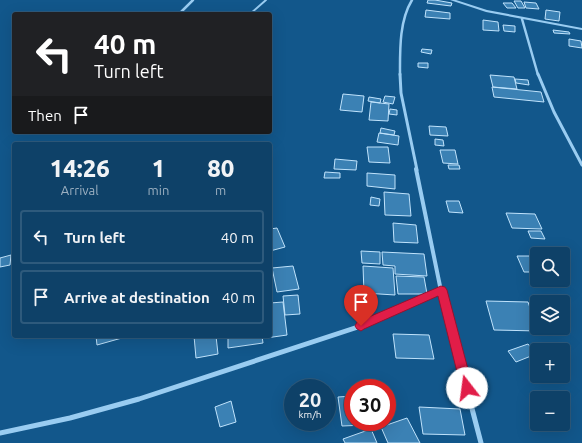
<!DOCTYPE html>
<html lang="en">
<head>
<meta charset="utf-8">
<style>
	:root { --surface:#0e4168; --page:#17486e; --text:#f1f3f6; --muted:#9bafc0; --line:#2e5a7c }
	body { margin:0; font-family:Ubuntu,sans-serif; background:var(--page); color:var(--text); height:100vh; display:flex; flex-direction:column; font-size:15px; white-space:nowrap }
	* { box-sizing:border-box; margin:0 }
	p { font-size:13px; color:var(--muted) }
	.icon { flex:none; width:22px; height:22px; fill:none; stroke:currentColor; stroke-width:2; stroke-linecap:round; stroke-linejoin:round }
	.map { position:relative; flex:1; overflow:hidden }
	.sheet { position:absolute; left:12px; top:142px; width:260px; height:196px; display:flex; flex-direction:column; background:var(--surface); border-radius:4px; box-shadow:0 4px 16px #0002,0 0 0 1px var(--line) }
	.sheet>* { flex:none }
	.hud { position:absolute; left:12px; top:12px; width:260px; height:122px; border-radius:4px; box-shadow:0 4px 16px #0002,0 0 0 1px var(--line); background:#202124; color:#fff; overflow:hidden }
	.buttons { position:absolute; left:530px; top:247px; display:grid; gap:8px }
	.buttons a { display:grid; place-items:center; width:40px; height:40px; border-radius:4px; background:var(--surface); box-shadow:0 4px 16px #0002,0 0 0 1px var(--line); font-size:20px }
	.speed { position:absolute; left:284px; top:379px; display:flex; gap:8px; font-size:20px; font-weight:700; text-align:center }
	.speed>* { display:grid; place-content:center; width:52px; height:52px; border-radius:50%; background:var(--surface); box-shadow:0 4px 16px #0002,0 0 0 1px var(--line); line-height:1 }
	.speed small { font-size:10px; font-weight:400 }
	.speed .limit { border:6px solid #d22; background:#fff; color:#111 }
	.pin { position:absolute; display:grid; place-items:center; width:34px; height:34px; color:#fff; margin:-41px -17px; border-radius:50% 50% 50% 0; rotate:-45deg; box-shadow:0 0 4px #0007 }
	.pin .icon { rotate:45deg }
	.me { position:absolute; width:44px; margin:-22px; rotate:345deg; stroke-linejoin:round; filter:drop-shadow(0 0 3px #0008) }
	.turn { display:flex; align-items:center; gap:14px; height:84px; padding:0 16px; font-size:18px }
	.turn .icon { width:52px; height:52px; stroke-width:2.5 }
	.turn b { display:block; font-size:28px; line-height:34px }
	.then { display:flex; align-items:center; height:38px; padding:0 16px; background:#0003; gap:8px; font-size:15px }
	.eta { display:flex; justify-content:space-evenly; align-items:center; height:68px; text-align:center }
	.eta b { font-size:24px; font-weight:800; line-height:28px }
	ul { padding:0; list-style:none }
	li { display:flex; align-items:center; gap:12px; height:54px; margin:0 8px 6px; padding:0 8px; border:2px solid var(--line); border-radius:4px }
	li div { flex:1 }
	li b { display:block; font-size:15px }
	li em { font-style:normal }
	.map>svg:first-child { display:block }
</style>
</head>
<body>
<div class="map">
<svg width="582" height="443" viewBox="0 0 582 443">
	<rect width="100%" height="100%" fill="#12578b"/>
	<path fill="#3b81b4" stroke="#c0e3fc" d="M 428,0 L 435,0 L 452,3 L 451,6 L 427,3 Z
		M 514,1 L 521,1 L 525,8 L 518,8 Z
		M 524,2 L 536,3 L 539,9 L 526,8 Z
		M 503,3 L 512,3 L 516,8 L 507,8 Z
		M 426,10 L 450,13 L 450,19 L 425,17 Z
		M 546,10 L 560,12 L 559,21 L 545,19 Z
		M 483,20 L 498,22 L 499,31 L 483,30 Z
		M 503,25 L 515,26 L 515,32 L 504,31 Z
		M 553,30 L 569,32 L 570,34 L 554,33 Z
		M 569,39 L 581,41 L 582,48 L 569,46 Z
		M 422,49 L 432,50 L 431,54 L 421,52 Z
		M 418,63 L 428,63 L 428,68 L 418,67 Z
		M 490,75 L 514,77 L 517,89 L 493,87 Z
		M 515,79 L 528,80 L 529,85 L 516,83 Z
		M 492,87 L 541,92 L 544,102 L 494,97 Z
		M 343,94 L 364,96 L 362,112 L 340,110 Z
		M 385,96 L 395,97 L 393,104 L 383,102 Z
		M 369,97 L 381,99 L 380,103 L 368,101 Z
		M 371,102 L 389,104 L 388,121 L 369,120 Z
		M 390,109 L 397,110 L 397,115 L 389,114 Z
		M 429,126 L 446,127 L 448,136 L 430,135 Z
		M 381,128 L 395,131 L 394,135 L 380,133 Z
		M 379,133 L 399,136 L 398,145 L 377,142 Z
		M 435,139 L 443,140 L 444,146 L 435,145 Z
		M 367,147 L 388,147 L 390,163 L 369,162 Z
		M 440,150 L 455,150 L 458,164 L 443,163 Z
		M 335,159 L 357,161 L 356,170 L 334,169 Z
		M 448,165 L 459,165 L 460,169 L 449,169 Z
		M 325,172 L 340,173 L 340,178 L 324,178 Z
		M 367,173 L 395,175 L 395,189 L 367,186 Z
		M 384,192 L 409,194 L 411,216 L 385,215 Z
		M 371,197 L 380,199 L 379,206 L 370,205 Z
		M 446,201 L 459,201 L 463,213 L 449,212 Z
		M 506,213 L 535,214 L 542,229 L 512,228 Z
		M 393,223 L 416,225 L 418,243 L 394,242 Z
		M 277,228 L 285,247 L 270,251 L 270,229 Z
		M 528,231 L 541,231 L 545,239 L 531,238 Z
		M 361,251 L 380,252 L 380,264 L 362,263 Z
		M 382,252 L 424,254 L 427,276 L 395,274 L 395,266 L 383,265 Z
		M 11,255 L 10,265 L 0,267 L 0,258 Z
		M 517,256 L 537,256 L 537,272 L 524,272 Z
		M 293,266 L 299,289 L 277,292 L 272,268 Z
		M 363,266 L 393,268 L 395,295 L 364,293 Z
		M 396,276 L 424,277 L 427,294 L 398,294 Z
		M 298,295 L 300,314 L 285,315 L 283,296 Z
		M 486,301 L 528,302 L 538,331 L 494,330 Z
		M 283,302 L 287,335 L 266,338 L 266,336 L 270,336 L 270,303 Z
		M 393,334 L 429,335 L 434,359 L 396,358 Z
		M 96,336 L 129,336 L 97,345 Z
		M 194,336 L 216,336 L 218,354 L 196,358 Z
		M 228,336 L 262,336 L 263,343 L 228,348 Z
		M 528,344 L 536,354 L 516,362 L 508,351 Z
		M 353,396 L 353,422 L 366,422 L 366,425 L 342,426 L 338,397 Z
		M 231,401 L 236,422 L 220,427 L 215,407 Z
		M 419,407 L 460,409 L 465,435 L 423,434 Z
		M 407,418 L 420,443 L 388,443 L 381,427 Z
		M 371,429 L 377,443 L 345,443 L 343,439 Z"/>
	<g fill="none" stroke-linecap="round" stroke-linejoin="round">
		<path stroke="#99ccf1" stroke-width="2" d="M 250,14 L 266,0"/>
		<path stroke="#99ccf1" stroke-width="2.5" d="M 179,14 L 193,0
			M 522,19 L 538,75
			M 400,75 C 400,51 399,21 412,0"/>
		<path stroke="#99ccf1" stroke-width="3" d="M 400,74 L 401,93 L 417,170
			M 538,74 L 554,112 L 582,165"/>
		<path stroke="#99ccf1" stroke-width="4" d="M 416,169 L 441,291
			M 440,291 L 441,290"/>
		<path stroke="#99ccf1" stroke-width="5" d="M 441,290 L 481,443
			M 0,433 L 70,418 L 139,399 L 361,326 L 441,290"/>
		<path fill="#99ccf1" fill-rule="evenodd" d="M 450,0 L 456,0 L 487,10 L 582,28 L 582,30 L 486,12 Z"/>
	</g>
	<path fill="#e11d48" stroke="#92132f" d="M 441,286 L 445,287 L 447,290 L 473,388 L 471,392 L 467,393 L 462,392 L 438,296 L 364,329 L 361,331 L 357,329 L 355,326 L 357,322 Z"/>
</svg>
<div class="buttons">
<a><svg class="icon" aria-label="search" viewBox="0 0 24 24"><circle cx="10" cy="10" r="6"/><path d="M15 15l6 6"/></svg></a>
<a><svg class="icon" aria-label="layers" viewBox="0 0 24 24"><path d="M12 4l9 5-9 5-9-5zM3 14l9 5 9-5"/></svg></a>
<a>+</a>
<a>−</a>
</div>
<div class="speed"><div>20<small>km/h</small></div><div class="limit">30</div></div>
<div class="pin" style="left:361px;top:326px;background:#d93025"><svg class="icon" aria-label="arrive" viewBox="0 0 24 24"><path d="M6 21V4h12l-3 4 3 4H6"/></svg></div>
<svg class="me" style="left:467px;top:388px" viewBox="-20 -20 40 40"><circle r="19" fill="#fff"/><path d="M0-13L10 11 0 6-10 11z" fill="#e11d48"/></svg>
<div class="hud">
<div class="turn"><svg class="icon" aria-label="left" viewBox="0 0 24 24"><path d="M17 20v-9H6M10 6l-5 5 5 5"/></svg><div><b>40 m</b>Turn left</div></div>
<div class="then">Then<svg class="icon" aria-label="arrive" viewBox="0 0 24 24"><path d="M6 21V4h12l-3 4 3 4H6"/></svg></div>
</div>
<section class="sheet">
<div class="eta">
<div><b>14:26</b><p>Arrival</p></div>
<div><b>1</b><p>min</p></div>
<div><b>80</b><p>m</p></div>
</div>
<ul>
<li><svg class="icon" aria-label="left" viewBox="0 0 24 24"><path d="M17 20v-9H6M10 6l-5 5 5 5"/></svg><div><b>Turn left</b></div><em>40 m</em></li>
<li><svg class="icon" aria-label="arrive" viewBox="0 0 24 24"><path d="M6 21V4h12l-3 4 3 4H6"/></svg><div><b>Arrive at destination</b></div><em>40 m</em></li>
</ul>
</section>
</div>
</body>
</html>
